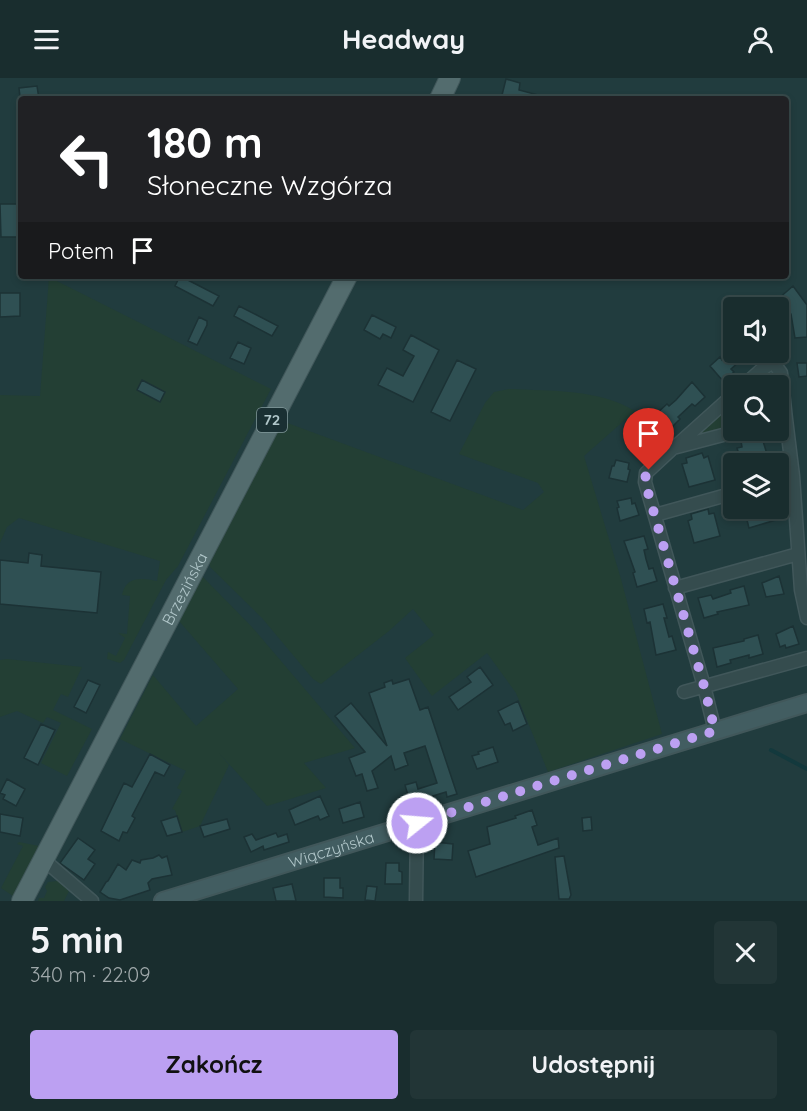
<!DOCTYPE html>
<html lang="pl">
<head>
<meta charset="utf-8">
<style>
	:root { --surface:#192d2e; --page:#223536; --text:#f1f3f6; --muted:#9fa8aa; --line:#37494a; --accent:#bca0f2 }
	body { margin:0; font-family:Quicksand,sans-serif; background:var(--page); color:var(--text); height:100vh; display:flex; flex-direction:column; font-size:22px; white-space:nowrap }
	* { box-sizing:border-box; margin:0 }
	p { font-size:20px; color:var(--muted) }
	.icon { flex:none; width:33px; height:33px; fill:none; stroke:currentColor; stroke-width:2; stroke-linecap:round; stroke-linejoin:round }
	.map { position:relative; height:823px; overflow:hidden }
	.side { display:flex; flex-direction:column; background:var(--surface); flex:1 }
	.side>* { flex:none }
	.guide { position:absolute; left:18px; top:18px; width:771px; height:183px; border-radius:6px; box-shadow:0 3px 9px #0003,0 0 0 2px var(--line); background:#202124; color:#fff; overflow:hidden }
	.tools { position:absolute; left:723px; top:219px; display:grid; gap:12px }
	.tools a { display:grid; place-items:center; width:66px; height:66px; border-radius:6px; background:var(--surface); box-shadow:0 3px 9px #0003,0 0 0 2px var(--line); font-size:30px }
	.pin { position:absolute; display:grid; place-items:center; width:51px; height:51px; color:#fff; margin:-62px -26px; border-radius:50% 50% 50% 0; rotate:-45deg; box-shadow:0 0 6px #0007 }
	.pin .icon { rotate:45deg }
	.me { position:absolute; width:66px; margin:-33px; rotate:73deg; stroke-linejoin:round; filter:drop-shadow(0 0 4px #0008) }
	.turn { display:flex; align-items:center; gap:21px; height:126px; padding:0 30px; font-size:27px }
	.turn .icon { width:78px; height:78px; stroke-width:2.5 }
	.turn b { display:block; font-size:42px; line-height:51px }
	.then { display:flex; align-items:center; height:57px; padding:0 30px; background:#0003; gap:12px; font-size:22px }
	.round { display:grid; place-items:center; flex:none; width:63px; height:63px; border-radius:6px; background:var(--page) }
	.summary { display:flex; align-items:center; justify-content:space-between; height:102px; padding:0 30px }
	h1 { font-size:36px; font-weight:700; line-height:45px }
	.cta { display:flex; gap:12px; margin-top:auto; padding:12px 30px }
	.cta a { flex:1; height:69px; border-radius:6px; background:var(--accent); color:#111; font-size:24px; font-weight:700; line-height:69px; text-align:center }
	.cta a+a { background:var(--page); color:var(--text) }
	header { display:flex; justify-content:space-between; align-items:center; height:78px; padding:0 30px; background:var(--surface); font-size:27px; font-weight:700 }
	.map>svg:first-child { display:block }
</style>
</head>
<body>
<header><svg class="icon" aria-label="menu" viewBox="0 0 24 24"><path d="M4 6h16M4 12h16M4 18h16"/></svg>Headway<svg class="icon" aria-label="person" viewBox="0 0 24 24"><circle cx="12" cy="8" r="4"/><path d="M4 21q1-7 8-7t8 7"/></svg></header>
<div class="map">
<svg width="807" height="823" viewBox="0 0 807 823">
	<rect width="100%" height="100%" fill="#213c3e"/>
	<path fill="#233f34" d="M 49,199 L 271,311 L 178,488 L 166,502 L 124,582 L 120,585 L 107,581 L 108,574 L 116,578 L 125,560 L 118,555 L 127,556 L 130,518 L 122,517 C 126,498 141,500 157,503 L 160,483 L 19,440 L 7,449 L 0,465 L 0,317 L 40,318 Z
		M 509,311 C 551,313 599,311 635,333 L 584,378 L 621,501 L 662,656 L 548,694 L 516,615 L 487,575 L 432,618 L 405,580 L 434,557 L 413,531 L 389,553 L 321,606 L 313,601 L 262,540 L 210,489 L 210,482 L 282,343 L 523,432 L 544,414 L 538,405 L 459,376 L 485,325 L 494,314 Z
		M 733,321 L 733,350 L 699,357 L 698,355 Z
		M 202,498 L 252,549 L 355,670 L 304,685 L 326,710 L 267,728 L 219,675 L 229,687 L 200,748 L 182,754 L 175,732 L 172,731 L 182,713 L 177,710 L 186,693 L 120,661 L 153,597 L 196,648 L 238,611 L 179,543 Z
		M 7,581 L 82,589 L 68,619 L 61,616 L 53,632 L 92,651 L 67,698 L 41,685 L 61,645 L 47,639 L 43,645 L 17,633 L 0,639 L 0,582 Z
		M 19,764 L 39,768 L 13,818 L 1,810 L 23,768 L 17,766 Z
		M 58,803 L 69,813 L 64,823 L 38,823 L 39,820 L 44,820 L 47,813 L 45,809 L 48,804 Z"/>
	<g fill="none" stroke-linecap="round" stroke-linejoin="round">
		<path stroke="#13393d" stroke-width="4" d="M 771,672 L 807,691"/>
	</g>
	<path fill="#2f5053" stroke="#1c3235" stroke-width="1.5" d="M 506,1 L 520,5 L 519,12 L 542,18 L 542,21 L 501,21 Z
		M 37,8 L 39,21 L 20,19 L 19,10 Z
		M 0,126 L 21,126 L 21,159 L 1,159 Z
		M 180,198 L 219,218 L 213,228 L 175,208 Z
		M 793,208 L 807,227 L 807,259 L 795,260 L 791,236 L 778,221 Z
		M 0,215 L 20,215 L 20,238 L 0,239 Z
		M 239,228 L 278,248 L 272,258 L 234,238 Z
		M 372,237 L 396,249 L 391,260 L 383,256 L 380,261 L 364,252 Z
		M 199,239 L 207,243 L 207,247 L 197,267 L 188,263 Z
		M 411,257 L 439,272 L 413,324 L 378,307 L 387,290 L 403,298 L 414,278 L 403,272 Z
		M 238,264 L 251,270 L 244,286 L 230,280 Z
		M 729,274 L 750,274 L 731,291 L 734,294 L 723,303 L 710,288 L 720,279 L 722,282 Z
		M 457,282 L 476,291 L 450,343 L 431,334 Z
		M 797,285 L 807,285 L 807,298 L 799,299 Z
		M 142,302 L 165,314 L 160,324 L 137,312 Z
		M 692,304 L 705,319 L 695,328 L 692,326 L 678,339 L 680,341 L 670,351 L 656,336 L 667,326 L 669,328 L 676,322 Z
		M 646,350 L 656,360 L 651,364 L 653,366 L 643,375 L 631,361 Z
		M 757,359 L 758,364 L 763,363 L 770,386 L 742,386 L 737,370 L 742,369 L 741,363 Z
		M 702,375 L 704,380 L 708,378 L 715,402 L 689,409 L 682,386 L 687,385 L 686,380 Z
		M 616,382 L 629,385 L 628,391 L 630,392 L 627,404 L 609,400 L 612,388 L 614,388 Z
		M 631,420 L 632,426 L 635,425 L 639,437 L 620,443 L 617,430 L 619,429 L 617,423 Z
		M 744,430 L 773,430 L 776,442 L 749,450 Z
		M 708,431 L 709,436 L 714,435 L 720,458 L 694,465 L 688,443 L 692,441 L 691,436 Z
		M 644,458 L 648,471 L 644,472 L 646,481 L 649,491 L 653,490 L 657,503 L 637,509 L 633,495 L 635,494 L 624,463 Z
		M 29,475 L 42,477 L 41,488 L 101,494 L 97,535 L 0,526 L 0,482 L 28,485 Z
		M 779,498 L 784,516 L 766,519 L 762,505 Z
		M 744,508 L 749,527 L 717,534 L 718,536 L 704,540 L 698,520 L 711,517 L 713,521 L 731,515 L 730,512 Z
		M 663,526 L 667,540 L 664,540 L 669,559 L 672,558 L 676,572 L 656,577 L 650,544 L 647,545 L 644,531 Z
		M 793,548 L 799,566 L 786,570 L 785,567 L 780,569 L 776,556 Z
		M 758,557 L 763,576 L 749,580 L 749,577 L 730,582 L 731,585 L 717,589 L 713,570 L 744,563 L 744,561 Z
		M 480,589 L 493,607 L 458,632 L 449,619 L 471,604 L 467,599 Z
		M 409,601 L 420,632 L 428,629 L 457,716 L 447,719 L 446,714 L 413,724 L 412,720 L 409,721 L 405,707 L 416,704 L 418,711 L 437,705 L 425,668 L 404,675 L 408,687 L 395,692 L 391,678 L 372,693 L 378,710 L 367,713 L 362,696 L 356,698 L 349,680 L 365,674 L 335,638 L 351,625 L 387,668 L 369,615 L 385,609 L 384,605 L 392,602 L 393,606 Z
		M 88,602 L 100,607 L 86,635 L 74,629 Z
		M 518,623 L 527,646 L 513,653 L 510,645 L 505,647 L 498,633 Z
		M 41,646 L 55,652 L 38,687 L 24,680 Z
		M 493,669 L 498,684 L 477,691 L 472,678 L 479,676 L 478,674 Z
		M 150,676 L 170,687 L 164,698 L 155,694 L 132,738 L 135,740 L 127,755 L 123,754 L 119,763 L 101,753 L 124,705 L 132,709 Z
		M 7,701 L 25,711 L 16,728 L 3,721 L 5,717 L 0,715 Z
		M 320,718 L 329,738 L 320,742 L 318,738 L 295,747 L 289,732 Z
		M 360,724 L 364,739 L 343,745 L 339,731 Z
		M 532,732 L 537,747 L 532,749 L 538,767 L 558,760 L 559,770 L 476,799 L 468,773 L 490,766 L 487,749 L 516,740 L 515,738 Z
		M 0,736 L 23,740 L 20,758 L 0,754 Z
		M 177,738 L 182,754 L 167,758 L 161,743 Z
		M 591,739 L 592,752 L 583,753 L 582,740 Z
		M 227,741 L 230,751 L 204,759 L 200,748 Z
		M 276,755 L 278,759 L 287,756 L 289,764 L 264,772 L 263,768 L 251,774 L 244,759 L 252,756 L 256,762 Z
		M 78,760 L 95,772 L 88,781 L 95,786 L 84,802 L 60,785 Z
		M 435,764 L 453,766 L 452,782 L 434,781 Z
		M 159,777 L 162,780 L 167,778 L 172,797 L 152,801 L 148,805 L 150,812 L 120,822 L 109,820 L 100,814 L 106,804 L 108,803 L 118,786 L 126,792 L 132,782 L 140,785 L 141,782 L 153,780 Z
		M 564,778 L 571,817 L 569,821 L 559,821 L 555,779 Z
		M 386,785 L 399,785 L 399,793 L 402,794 L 402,806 L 385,806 Z
		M 324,800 L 340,800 L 340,810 L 343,810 L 343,820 L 324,819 Z
		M 292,806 L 296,823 L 276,823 L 273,810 Z
		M 367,808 L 377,809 L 375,823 L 365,822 Z"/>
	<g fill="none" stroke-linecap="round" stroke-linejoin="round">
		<g stroke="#41575a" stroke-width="15">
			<path id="street" d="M 762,228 L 764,230
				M 778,274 L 773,284 L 781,295 L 786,341
				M 743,308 L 761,292 L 773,284
				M 778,343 L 786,341 L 793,398 L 801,512 L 807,540
				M 676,368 L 734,316
				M 778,402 L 793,398
				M 655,437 L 734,415
				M 675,510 L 798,476
				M 684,614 L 807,580
				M 715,653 L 704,608 L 645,404 L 646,395 L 673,370 L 742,352
				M 44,782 L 92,823
				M 416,823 L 417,745"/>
		</g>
		<g stroke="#41575a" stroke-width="20">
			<g id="secondary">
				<path id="s1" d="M 163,823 L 807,625"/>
			</g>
		</g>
		<g stroke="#41575a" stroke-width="22">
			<g id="primary">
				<path d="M 440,21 L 450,0"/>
				<path id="s2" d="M 22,823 L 347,198"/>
			</g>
		</g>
		<use href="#street" stroke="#354c4e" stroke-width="12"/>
		<use href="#secondary" stroke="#425d61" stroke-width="16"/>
		<use href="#primary" stroke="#536c6e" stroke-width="20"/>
	</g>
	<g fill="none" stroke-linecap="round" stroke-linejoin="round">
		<path stroke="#bca0f2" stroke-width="10" stroke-dasharray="0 18" d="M 417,745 L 715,653 L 704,608 L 645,404 L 646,394 L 649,392"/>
	</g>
	<g text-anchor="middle" stroke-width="6" stroke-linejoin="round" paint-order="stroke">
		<rect fill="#1a3033" stroke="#83999c" stroke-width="1.5" x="257" y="330" width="30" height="24" rx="4.5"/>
		<g font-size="15" font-weight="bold" fill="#b0c6c9">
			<text x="272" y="347">72</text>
		</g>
		<g font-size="16" fill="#b0c6c9" stroke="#1a3033">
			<text dy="6" stroke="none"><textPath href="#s2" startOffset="352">Brzezińska</textPath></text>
			<text dy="6" stroke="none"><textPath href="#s1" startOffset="176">Wiączyńska</textPath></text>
		</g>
	</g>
</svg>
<div class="tools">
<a><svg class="icon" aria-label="sound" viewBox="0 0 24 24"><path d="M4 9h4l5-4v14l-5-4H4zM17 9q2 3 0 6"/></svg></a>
<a><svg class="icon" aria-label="search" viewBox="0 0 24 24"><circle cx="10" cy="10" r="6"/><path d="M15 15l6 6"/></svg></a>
<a><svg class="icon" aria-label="layers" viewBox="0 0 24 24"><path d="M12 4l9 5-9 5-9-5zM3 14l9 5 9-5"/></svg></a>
</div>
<div class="pin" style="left:649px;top:392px;background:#d93025"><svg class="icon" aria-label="arrive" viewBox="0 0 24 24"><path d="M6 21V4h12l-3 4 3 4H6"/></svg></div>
<svg class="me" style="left:417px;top:745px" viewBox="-20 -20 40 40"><circle r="17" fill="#bca0f2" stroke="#fff" stroke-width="3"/><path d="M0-11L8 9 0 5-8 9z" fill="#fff"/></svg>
<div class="guide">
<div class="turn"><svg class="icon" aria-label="left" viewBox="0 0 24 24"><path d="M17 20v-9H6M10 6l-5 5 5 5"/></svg><div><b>180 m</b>Słoneczne Wzgórza</div></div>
<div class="then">Potem<svg class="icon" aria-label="arrive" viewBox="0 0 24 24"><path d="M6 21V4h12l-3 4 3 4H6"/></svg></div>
</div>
</div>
<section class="side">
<div class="summary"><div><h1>5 min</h1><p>340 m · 22:09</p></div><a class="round"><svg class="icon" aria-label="close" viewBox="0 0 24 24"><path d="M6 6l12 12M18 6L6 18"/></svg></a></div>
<div class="cta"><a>Zakończ</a><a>Udostępnij</a></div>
</section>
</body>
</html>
